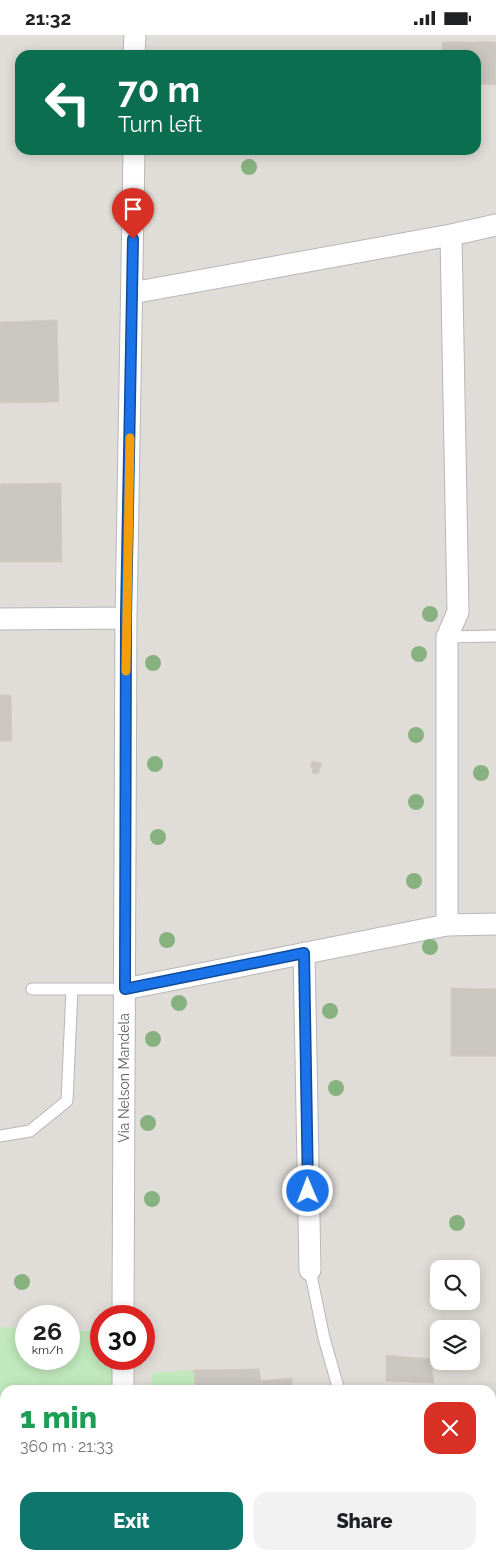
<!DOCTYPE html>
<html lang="en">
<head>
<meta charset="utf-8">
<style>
	:root { --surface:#fff; --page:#f2f2f2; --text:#202124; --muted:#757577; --accent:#0f766e }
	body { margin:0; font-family:Raleway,sans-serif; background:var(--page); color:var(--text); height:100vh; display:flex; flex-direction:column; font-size:19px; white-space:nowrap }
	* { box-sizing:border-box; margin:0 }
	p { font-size:16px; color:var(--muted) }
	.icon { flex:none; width:28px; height:28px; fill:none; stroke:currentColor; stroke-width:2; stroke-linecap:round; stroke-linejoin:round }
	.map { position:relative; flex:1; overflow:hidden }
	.drawer { position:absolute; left:0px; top:1350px; width:496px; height:175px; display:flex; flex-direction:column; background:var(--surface); border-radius:15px 15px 0 0; box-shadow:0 2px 12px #0003 }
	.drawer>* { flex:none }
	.hud { position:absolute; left:15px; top:15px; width:466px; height:105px; border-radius:15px; box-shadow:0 2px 12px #0003; background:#0b6e4f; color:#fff; overflow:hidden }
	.tools { position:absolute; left:430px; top:1225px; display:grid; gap:10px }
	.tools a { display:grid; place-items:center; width:50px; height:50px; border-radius:10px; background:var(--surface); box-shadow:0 2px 12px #0003; font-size:25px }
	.speed { position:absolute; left:15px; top:1270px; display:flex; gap:10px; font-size:25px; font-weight:700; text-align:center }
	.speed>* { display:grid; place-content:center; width:65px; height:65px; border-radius:50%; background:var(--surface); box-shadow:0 2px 12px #0003; line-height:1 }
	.speed small { font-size:12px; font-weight:400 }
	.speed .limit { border:8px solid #d22; background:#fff; color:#111 }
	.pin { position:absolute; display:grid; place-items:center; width:42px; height:42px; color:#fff; margin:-51px -21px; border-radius:50% 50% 50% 0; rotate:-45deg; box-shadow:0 0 5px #0007 }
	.pin .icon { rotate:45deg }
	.me { position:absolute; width:55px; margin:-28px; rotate:359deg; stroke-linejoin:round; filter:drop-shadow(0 0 4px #0008) }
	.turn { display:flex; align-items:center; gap:18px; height:105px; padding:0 20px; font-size:22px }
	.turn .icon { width:65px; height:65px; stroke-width:2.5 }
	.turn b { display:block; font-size:35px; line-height:42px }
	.round { display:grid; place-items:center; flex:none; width:52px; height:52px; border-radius:15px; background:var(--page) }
	.overview { display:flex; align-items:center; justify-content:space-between; height:85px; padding:0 20px }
	h1 { font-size:30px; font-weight:800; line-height:38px; color:#1e9e55 }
	.cta { display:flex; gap:10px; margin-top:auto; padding:10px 20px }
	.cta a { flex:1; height:58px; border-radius:15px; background:var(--accent); color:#fff; font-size:20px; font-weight:800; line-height:58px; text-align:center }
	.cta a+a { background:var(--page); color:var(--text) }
	.status { display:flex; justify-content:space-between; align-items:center; height:35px; padding:0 25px; background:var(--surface); direction:ltr }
	.status svg { height:14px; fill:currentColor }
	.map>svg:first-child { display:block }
</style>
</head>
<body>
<div class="status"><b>21:32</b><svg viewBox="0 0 49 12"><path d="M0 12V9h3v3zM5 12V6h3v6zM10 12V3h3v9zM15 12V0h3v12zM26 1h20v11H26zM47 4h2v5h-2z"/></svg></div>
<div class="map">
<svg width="496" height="1525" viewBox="0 0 496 1525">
	<rect width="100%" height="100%" fill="#efebe3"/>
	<path fill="#e0ddd8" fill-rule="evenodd" d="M 0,0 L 496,0 L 496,1525 L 111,1525 L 111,1520 L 491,1520 L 491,1355 L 113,1355 L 114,1324 L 144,1324 L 144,1281 L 101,1281 L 101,1296 L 69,1295 L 69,1281 L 26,1281 L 26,1293 L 0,1292 ZM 20,20 L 476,20 L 476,115 L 20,115 ZM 439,1234 L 471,1234 L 471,1266 L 439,1266 ZM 439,1294 L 471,1294 L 471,1326 L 439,1326 Z"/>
	<path fill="#c2e9be" d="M 0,1292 L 26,1293 L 26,1324 L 69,1324 L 69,1295 L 101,1296 L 101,1324 L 114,1324 L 113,1355 L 5,1355 L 5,1520 L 111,1520 L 111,1525 L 0,1525 Z
		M 194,1335 L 195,1355 L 152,1355 L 152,1338 Z"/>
	<path fill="#cac6c0" stroke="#d4ccc1" d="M 442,7 L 496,7 L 496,50 L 476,49 L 476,20 L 443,20 Z
		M 57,285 L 59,367 L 0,368 L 0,287 Z
		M 61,448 L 62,527 L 0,527 L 0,449 Z
		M 0,660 L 11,660 L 12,706 L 0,706 Z
		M 312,726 L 322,728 L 318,739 L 312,738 L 313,733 L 310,732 Z
		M 451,953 L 496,954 L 496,1021 L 451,1021 Z
		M 386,1320 L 431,1324 L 434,1348 L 386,1346 Z
		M 259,1334 L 261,1346 L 292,1343 L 292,1355 L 195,1355 L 194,1335 Z
		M 311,1520 L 341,1520 L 341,1525 L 311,1525 Z"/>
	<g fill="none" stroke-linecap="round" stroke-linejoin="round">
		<g stroke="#b4b7bb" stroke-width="13">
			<path id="service" d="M 447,602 L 496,601
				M 32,954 L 125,954
				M 0,1101 L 30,1096 L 67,1066 L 72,954
				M 310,1235 L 324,1303 L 338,1352"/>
		</g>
		<g stroke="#b4b7bb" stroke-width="23">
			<path id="minor" d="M 134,20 L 135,0
				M 132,258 L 451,200 L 496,190
				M 0,584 L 126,583
				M 447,890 L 447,602 L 458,577 L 451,200
				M 304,918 L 310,1235
				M 125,954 L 447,890 L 496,889
				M 123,1281 L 126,583 L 134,115
				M 123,1355 L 123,1324
				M 122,1525 L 122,1520"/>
		</g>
		<use href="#service" stroke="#fff" stroke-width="11"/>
		<use href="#minor" stroke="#fff" stroke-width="21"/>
	</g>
	<g fill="#87b17f">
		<circle cx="249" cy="132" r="8"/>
		<circle cx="430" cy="579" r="8"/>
		<circle cx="419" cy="619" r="8"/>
		<circle cx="153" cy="628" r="8"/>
		<circle cx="416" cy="700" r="8"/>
		<circle cx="155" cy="729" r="8"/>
		<circle cx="481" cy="738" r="8"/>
		<circle cx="416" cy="767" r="8"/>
		<circle cx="158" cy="802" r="8"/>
		<circle cx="414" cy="846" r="8"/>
		<circle cx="167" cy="905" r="8"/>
		<circle cx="430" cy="912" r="8"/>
		<circle cx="179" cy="968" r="8"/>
		<circle cx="330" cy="976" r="8"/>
		<circle cx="153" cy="1004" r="8"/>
		<circle cx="336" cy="1053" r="8"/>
		<circle cx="148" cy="1088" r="8"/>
		<circle cx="152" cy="1164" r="8"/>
		<circle cx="457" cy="1188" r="8"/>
		<circle cx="22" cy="1247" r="8"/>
	</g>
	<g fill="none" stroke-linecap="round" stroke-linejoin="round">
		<g stroke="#114b97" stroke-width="12">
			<path id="route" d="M 133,204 L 126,582 L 125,954 L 304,918 L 308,1156"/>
		</g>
		<use href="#route" stroke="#1a73e8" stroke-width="9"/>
		<path stroke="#f59e0b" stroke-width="9" d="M 126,636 L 130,403"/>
	</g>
	<g text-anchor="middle" stroke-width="5" stroke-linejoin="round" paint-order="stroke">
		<g font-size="14" fill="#5b6165" stroke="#fff">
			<text transform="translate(124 1043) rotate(-90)" y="5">Via Nelson Mandela</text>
		</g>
	</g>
</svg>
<div class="tools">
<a><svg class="icon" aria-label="search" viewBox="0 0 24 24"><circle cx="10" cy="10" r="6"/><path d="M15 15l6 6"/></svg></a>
<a><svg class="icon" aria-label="layers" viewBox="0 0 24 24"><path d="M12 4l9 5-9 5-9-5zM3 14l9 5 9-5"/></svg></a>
</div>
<div class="speed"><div>26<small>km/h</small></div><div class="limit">30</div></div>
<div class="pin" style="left:133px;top:204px;background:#d93025"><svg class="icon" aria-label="arrive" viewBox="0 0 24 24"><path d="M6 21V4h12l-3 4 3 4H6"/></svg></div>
<svg class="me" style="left:308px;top:1156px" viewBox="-20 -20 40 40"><circle r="17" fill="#1a73e8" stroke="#fff" stroke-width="3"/><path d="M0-11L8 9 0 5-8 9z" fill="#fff"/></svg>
<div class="hud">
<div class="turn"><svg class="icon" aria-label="left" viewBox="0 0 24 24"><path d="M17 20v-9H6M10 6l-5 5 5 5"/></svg><div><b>70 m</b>Turn left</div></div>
</div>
<section class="drawer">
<div class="overview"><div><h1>1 min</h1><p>360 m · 21:33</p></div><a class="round" style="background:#d93025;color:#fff"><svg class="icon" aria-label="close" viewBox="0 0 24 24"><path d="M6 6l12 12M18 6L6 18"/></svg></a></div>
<div class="cta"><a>Exit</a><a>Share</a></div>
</section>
</div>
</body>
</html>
